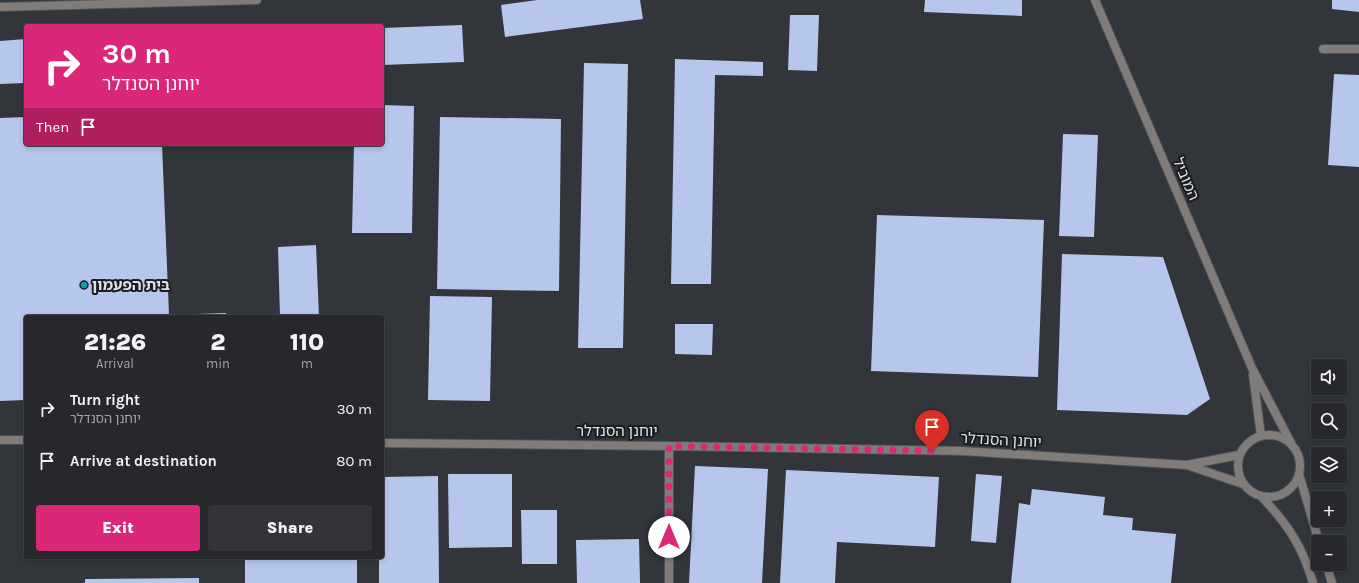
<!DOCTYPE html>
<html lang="en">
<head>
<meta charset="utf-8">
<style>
	:root { --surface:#26282c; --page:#323438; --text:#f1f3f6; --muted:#a4a6a9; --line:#424448; --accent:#db2777 }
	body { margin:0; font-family:Karla,"Noto Sans Hebrew",sans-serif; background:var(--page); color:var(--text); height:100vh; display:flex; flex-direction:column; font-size:15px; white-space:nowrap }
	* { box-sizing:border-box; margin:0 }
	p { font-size:13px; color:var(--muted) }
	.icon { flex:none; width:22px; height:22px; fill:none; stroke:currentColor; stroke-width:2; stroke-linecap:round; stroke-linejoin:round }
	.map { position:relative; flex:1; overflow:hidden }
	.panel { position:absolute; left:24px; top:315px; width:360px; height:244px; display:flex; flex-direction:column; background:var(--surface); border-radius:4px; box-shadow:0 2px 6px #0003,0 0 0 1px var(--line) }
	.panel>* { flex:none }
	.banner { position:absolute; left:24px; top:24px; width:360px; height:122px; border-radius:4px; box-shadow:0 2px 6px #0003,0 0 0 1px var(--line); background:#db2777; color:#fff; overflow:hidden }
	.tools { position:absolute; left:1311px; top:359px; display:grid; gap:8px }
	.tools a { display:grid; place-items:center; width:36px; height:36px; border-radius:4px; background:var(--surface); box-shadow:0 2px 6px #0003,0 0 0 1px var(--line); font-size:20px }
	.pin { position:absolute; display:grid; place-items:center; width:34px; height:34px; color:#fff; margin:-41px -17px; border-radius:50% 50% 50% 0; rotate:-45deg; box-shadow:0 0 4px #0007 }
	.pin .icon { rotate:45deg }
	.me { position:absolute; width:44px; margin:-22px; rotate:0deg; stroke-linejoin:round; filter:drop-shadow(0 0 3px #0008) }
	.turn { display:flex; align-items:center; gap:14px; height:84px; padding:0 12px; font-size:18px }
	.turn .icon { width:52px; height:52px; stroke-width:2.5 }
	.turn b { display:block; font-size:28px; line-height:34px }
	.then { display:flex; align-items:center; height:38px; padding:0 12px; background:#0003; gap:8px; font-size:15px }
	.eta { display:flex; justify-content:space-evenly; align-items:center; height:68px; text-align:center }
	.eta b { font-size:24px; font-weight:800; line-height:28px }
	.cta { display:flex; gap:8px; margin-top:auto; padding:8px 12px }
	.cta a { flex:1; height:46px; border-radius:4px; background:var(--accent); color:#fff; font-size:16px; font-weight:800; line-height:46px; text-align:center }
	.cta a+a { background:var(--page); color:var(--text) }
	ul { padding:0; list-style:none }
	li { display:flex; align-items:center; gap:12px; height:52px; padding:0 12px }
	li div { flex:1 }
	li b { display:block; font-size:15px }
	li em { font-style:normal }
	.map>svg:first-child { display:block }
</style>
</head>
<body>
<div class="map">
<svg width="1359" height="583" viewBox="0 0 1359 583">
	<rect width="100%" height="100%" fill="#32353a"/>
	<path fill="#b6c6ec" d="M 537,0 L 640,0 L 643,19 L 505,37 L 501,5 Z
		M 925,0 L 1022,0 L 1022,16 L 924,12 Z
		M 1332,0 L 1359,0 L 1359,12 L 1332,9 Z
		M 790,15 L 819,15 L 817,71 L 788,70 Z
		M 462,25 L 464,62 L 382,65 L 382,28 Z
		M 26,39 L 26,83 L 0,84 L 0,41 Z
		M 675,59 L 763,62 L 763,76 L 715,75 L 711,284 L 671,284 Z
		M 584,63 L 628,64 L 623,348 L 578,348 Z
		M 1334,74 L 1359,75 L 1359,167 L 1328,165 Z
		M 382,105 L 414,106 L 412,233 L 352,233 L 354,144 L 382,144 Z
		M 26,117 L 26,144 L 162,144 L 169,315 L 226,313 L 226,317 L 26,317 L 26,400 L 0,401 L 0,118 Z
		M 440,117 L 561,119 L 559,291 L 437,289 Z
		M 1063,134 L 1098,135 L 1094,237 L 1059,236 Z
		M 877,215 L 1044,220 L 1038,377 L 871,371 Z
		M 316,245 L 319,317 L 280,317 L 278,247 Z
		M 1062,254 L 1163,257 L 1210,399 L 1187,415 L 1057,410 Z
		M 430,296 L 492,297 L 490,401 L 428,400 Z
		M 675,324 L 713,324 L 712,355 L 675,354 Z
		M 695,466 L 768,469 L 762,583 L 689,583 Z
		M 786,470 L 939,477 L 935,547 L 837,542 L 835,583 L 780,583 Z
		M 448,474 L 512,474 L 512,547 L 449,548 Z
		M 976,474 L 1002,476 L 996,543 L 971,541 Z
		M 438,476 L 439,583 L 379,583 L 379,557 L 382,557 L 382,477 Z
		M 1032,489 L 1105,497 L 1103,515 L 1133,518 L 1132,530 L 1176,534 L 1171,583 L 1011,583 L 1019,503 L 1030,505 Z
		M 521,510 L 557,510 L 557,564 L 522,564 Z
		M 639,539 L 640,583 L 577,583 L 576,540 Z
		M 245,557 L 357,557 L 357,583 L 245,583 Z
		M 199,578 L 199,583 L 85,583 L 85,579 Z"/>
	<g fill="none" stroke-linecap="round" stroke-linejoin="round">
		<g stroke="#4e5155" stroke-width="10">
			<path id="minor" d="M 1095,0 L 1252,368 L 1291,443
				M 0,7 L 257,0
				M 1323,49 L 1359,49
				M 1253,375 L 1261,436
				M1238 466a31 31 0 1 1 62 0a31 31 0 1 1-62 0Z
				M 0,440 L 26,440
				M 382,443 L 669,446 L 963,451 L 1187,465 L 1239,455
				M 1187,465 L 1243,484
				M 1299,474 L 1319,542
				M 1261,496 C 1288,525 1302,545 1313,583
				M 1326,564 L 1332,583
				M 669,583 L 669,446"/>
		</g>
		<use href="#minor" stroke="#807c7c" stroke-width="8"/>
	</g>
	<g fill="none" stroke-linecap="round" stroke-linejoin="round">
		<path stroke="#db2777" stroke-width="7" stroke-dasharray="0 12.6" d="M 669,537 L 669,446 L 932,451"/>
	</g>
	<circle fill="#0f9aa8" stroke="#1b1c1f" stroke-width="1.5" cx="84" cy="285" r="4"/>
	<g text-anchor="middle" stroke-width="4" stroke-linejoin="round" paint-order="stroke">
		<g font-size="15" fill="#dfe1e4" stroke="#1b1c1f">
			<text transform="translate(1186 179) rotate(67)" y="5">המוביל</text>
			<text x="617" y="436">יוחנן הסנדלר</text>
			<text transform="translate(1001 440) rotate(3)" y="5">יוחנן הסנדלר</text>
		</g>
		<g font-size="15" font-weight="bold" fill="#dfe1e4" stroke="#1b1c1f" text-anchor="start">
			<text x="92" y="290">בית הפעמון</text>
		</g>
	</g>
</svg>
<div class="tools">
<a><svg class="icon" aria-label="sound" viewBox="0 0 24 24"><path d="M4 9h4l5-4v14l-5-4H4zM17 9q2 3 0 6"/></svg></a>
<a><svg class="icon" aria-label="search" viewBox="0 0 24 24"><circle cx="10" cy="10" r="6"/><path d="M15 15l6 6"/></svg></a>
<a><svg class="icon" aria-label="layers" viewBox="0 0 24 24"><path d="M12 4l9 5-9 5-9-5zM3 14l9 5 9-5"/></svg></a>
<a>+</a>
<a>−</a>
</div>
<div class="pin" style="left:932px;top:451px;background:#d93025"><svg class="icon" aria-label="arrive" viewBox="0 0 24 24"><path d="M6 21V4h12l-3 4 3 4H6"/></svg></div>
<svg class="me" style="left:669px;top:537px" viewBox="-20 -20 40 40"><circle r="19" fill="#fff"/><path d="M0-13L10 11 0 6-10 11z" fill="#db2777"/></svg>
<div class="banner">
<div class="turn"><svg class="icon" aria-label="right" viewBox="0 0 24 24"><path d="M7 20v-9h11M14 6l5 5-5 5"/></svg><div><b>30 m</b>יוחנן הסנדלר</div></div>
<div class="then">Then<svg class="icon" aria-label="arrive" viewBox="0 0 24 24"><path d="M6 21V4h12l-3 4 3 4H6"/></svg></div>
</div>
<section class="panel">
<div class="eta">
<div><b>21:26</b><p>Arrival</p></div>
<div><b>2</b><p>min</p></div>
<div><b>110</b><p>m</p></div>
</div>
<ul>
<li><svg class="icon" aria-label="right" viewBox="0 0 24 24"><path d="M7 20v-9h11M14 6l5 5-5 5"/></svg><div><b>Turn right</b><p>יוחנן הסנדלר</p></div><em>30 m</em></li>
<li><svg class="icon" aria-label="arrive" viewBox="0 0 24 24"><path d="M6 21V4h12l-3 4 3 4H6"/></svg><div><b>Arrive at destination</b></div><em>80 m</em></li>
</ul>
<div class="cta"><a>Exit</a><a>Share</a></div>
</section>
</div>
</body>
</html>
